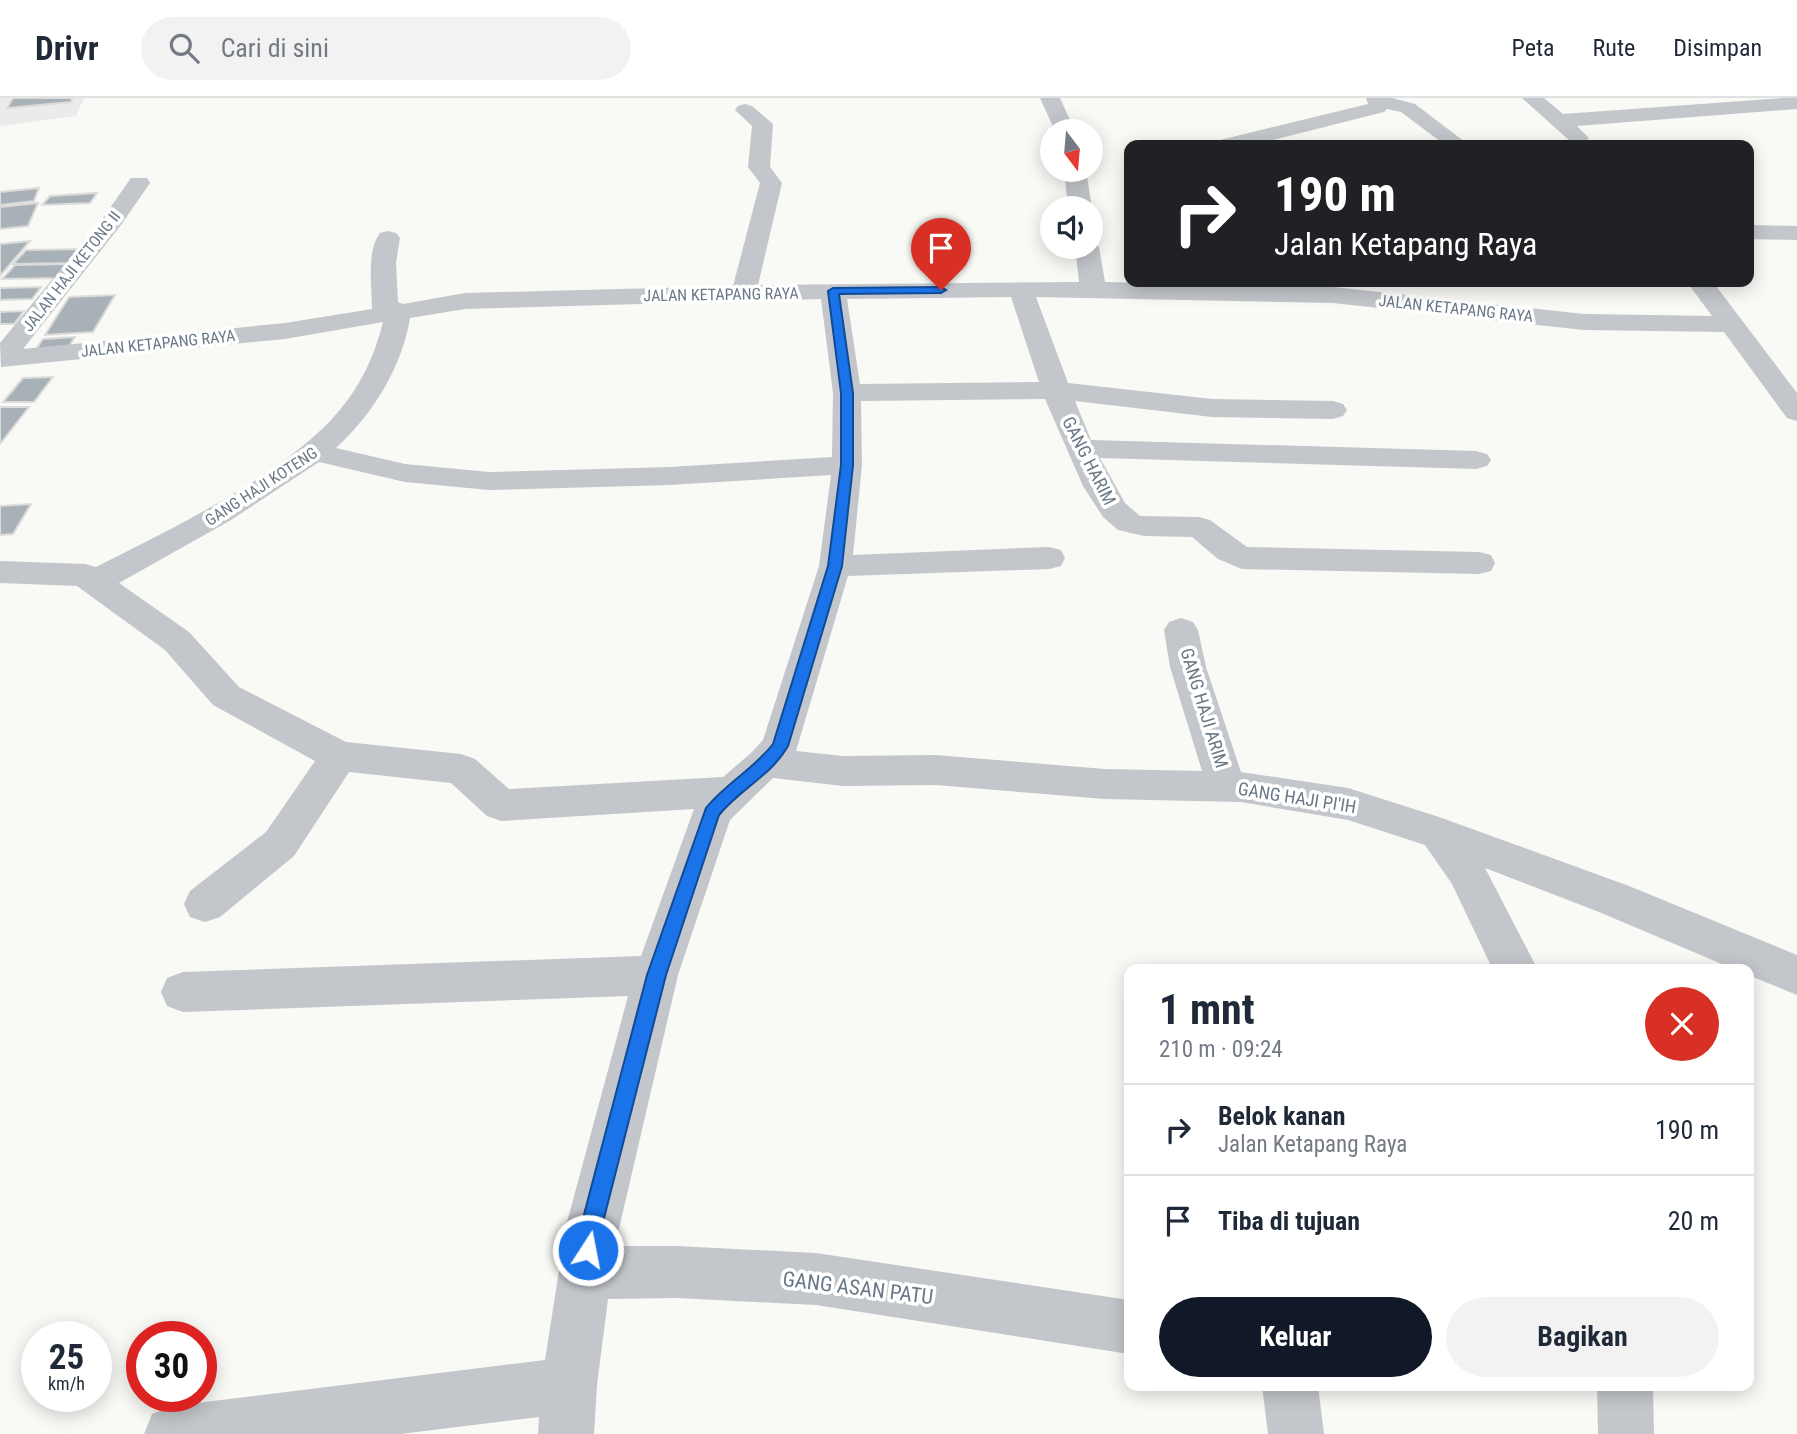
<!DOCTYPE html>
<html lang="id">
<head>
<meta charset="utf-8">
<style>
	:root { --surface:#fff; --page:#f2f2f3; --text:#1f2937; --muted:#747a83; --line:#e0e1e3; --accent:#111827 }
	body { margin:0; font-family:"Roboto Condensed",sans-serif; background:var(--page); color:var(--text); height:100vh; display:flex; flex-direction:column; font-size:26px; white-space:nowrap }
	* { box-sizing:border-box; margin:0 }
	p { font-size:23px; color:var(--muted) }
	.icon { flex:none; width:38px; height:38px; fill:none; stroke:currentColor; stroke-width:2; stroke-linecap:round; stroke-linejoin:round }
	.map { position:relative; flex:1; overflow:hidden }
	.sheet { position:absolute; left:1124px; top:866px; width:630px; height:427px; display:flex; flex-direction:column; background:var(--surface); border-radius:14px; box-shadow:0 4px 18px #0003 }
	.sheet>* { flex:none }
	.hud { position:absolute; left:1124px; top:42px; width:630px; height:147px; border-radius:14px; box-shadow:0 4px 18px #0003; background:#202124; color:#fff; overflow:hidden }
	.needle { width:46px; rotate:164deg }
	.controls { position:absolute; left:1040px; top:21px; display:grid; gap:14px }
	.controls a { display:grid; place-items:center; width:63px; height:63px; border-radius:50%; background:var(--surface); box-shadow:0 4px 18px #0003; font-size:35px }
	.speed { position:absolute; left:21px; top:1223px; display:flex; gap:14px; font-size:35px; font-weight:700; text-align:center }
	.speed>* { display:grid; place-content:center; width:91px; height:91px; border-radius:50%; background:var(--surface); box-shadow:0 4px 18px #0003; line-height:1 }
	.speed small { font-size:18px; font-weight:400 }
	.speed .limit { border:10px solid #d22; background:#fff; color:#111 }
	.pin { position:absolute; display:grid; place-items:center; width:60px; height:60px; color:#fff; margin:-72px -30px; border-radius:50% 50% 50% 0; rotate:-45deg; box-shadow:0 0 7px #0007 }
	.pin .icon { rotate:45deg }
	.me { position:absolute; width:77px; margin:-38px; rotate:11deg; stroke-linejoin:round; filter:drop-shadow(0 0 5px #0008) }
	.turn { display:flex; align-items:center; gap:24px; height:147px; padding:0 35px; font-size:32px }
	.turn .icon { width:91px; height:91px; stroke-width:2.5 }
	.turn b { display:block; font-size:49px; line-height:60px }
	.round { display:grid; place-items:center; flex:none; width:74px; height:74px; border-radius:37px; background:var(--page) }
	.headline { display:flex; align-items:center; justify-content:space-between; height:119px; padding:0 35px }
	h1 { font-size:42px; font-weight:700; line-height:52px }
	.button { display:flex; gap:14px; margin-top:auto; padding:14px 35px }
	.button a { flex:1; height:80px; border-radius:42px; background:var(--accent); color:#fff; font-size:28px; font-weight:700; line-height:80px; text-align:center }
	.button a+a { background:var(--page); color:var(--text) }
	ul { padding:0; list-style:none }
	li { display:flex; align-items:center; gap:21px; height:91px; padding:0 35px; border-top:2px solid var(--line) }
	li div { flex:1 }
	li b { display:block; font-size:26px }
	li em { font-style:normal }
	header { display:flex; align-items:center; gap:42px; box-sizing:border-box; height:98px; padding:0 35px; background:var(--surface); border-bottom:2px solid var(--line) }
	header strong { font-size:33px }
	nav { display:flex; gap:38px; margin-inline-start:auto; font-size:24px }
	.search { width:490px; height:63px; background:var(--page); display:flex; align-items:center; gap:18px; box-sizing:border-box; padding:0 24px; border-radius:38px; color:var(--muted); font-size:26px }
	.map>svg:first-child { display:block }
</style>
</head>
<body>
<header>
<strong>Drivr</strong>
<div class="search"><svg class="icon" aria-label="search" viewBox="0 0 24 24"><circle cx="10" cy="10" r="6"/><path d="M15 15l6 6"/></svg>Cari di sini</div>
<nav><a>Peta</a><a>Rute</a><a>Disimpan</a></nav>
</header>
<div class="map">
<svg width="1797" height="1336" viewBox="0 0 1797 1336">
	<rect width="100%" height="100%" fill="#f9f9f6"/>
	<path fill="#eaebea" d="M 0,0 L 84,0 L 76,18 L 0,28 Z"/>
	<path fill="#a9b1b8" stroke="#dbdbd9" stroke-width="2" d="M 13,0 L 72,0 L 71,4 L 7,10 Z
		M 39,90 L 34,103 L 0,107 L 0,94 Z
		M 97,95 L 90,105 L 42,107 L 50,98 Z
		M 38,105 L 28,128 L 0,131 L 0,109 Z
		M 30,143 L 0,178 L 0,146 Z
		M 82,151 L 70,165 L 13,166 L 26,152 Z
		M 70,166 L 57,180 L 2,181 L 15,167 Z
		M 41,189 L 32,201 L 0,202 L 0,190 Z
		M 115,197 L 93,234 L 45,237 L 69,199 Z
		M 24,213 L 14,226 L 0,226 L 0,214 Z
		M 75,239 L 65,254 L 33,256 L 43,241 Z
		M 53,279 L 34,304 L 3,304 L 23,280 Z
		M 0,309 L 29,309 L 0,346 Z
		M 31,406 L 13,436 L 0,437 L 0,408 Z"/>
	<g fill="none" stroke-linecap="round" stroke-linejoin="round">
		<path fill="#c3c6ca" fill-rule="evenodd" d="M 1040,0 L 1060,0 L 1075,33 L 1055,33 Z
			M 1366,0 L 1392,0 L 1415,6 L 1469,47 L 1445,47 L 1401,14 L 1387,11 L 1384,14 L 1253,47 L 1217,47 L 1220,42 L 1368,6 Z
			M 1522,0 L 1544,0 L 1563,16 L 1783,0 L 1797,0 L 1797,11 L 1577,28 L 1589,40 L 1585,44 L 1571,44 Z
			M 745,6 L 752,8 L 773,26 L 770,69 L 782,85 L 758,187 L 1079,184 L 1075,149 L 1090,149 L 1090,143 L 1099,149 L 1105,184 L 1333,189 L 1584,216 L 1712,218 L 1687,184 L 1713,184 L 1797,295 L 1797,323 L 1787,320 L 1724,234 L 1584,232 L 1333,205 L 1036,199 L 1068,285 L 1212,301 L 1333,303 L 1343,306 L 1347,312 L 1343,318 L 1333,321 L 1212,319 L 1075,303 L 1091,342 L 1476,353 L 1487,356 L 1491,362 L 1487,368 L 1476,371 L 1100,360 L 1125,405 L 1140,418 L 1199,419 L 1210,422 L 1247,449 L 1479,454 L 1491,457 L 1495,465 L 1491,473 L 1479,476 L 1242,471 L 1218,461 L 1192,439 L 1144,438 L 1118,432 L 1103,419 L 1083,388 L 1045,301 L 861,303 L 862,367 L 853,457 L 1049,449 L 1061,452 L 1065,460 L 1061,468 L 1049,471 L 848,478 L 796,653 L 843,658 L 935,657 L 1105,671 L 1202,673 L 1170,569 L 1164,532 L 1169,524 L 1181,520 L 1193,524 L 1198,532 L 1206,569 L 1241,674 L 1348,690 L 1439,719 L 1629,788 L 1797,857 L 1797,897 L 1748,877 L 1748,872 L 1736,872 L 1599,814 L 1485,770 L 1538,872 L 1493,872 L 1452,786 L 1425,747 L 1348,722 L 1241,704 L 1105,701 L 935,687 L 843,688 L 773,680 L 730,722 L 678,877 L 615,1148 L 677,1148 L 816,1155 L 1129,1202 L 1129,1256 L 816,1207 L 677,1200 L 608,1201 L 597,1287 L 594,1336 L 538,1336 L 539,1319 L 400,1336 L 144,1336 L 152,1316 L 172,1308 L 545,1262 L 566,1128 L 628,898 L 183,914 L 167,908 L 161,894 L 167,880 L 183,874 L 641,858 L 694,711 L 501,723 L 487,718 L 451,685 L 349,674 L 294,758 L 220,819 L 205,824 L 190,819 L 184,806 L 190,793 L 266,734 L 315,663 L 213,607 L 165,552 L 77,488 L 0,485 L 0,463 L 85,466 L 96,469 C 168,433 287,375 338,314 C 360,289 375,257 383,224 L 285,241 L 1,269 L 0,245 L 105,117 L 131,80 L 147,80 L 150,85 L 121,127 L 23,251 L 285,225 L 372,211 C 372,188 366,154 380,135 L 388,133 L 396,135 L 400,140 L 396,165 L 398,204 L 403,206 L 465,195 L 733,188 L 760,85 L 748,69 L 752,28 L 735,12 L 738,8 ZM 1011,199 L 1039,284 L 860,286 L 847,201 ZM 821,201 L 833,295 L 832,359 L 669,369 L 489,374 L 405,366 L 336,350 C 373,316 402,269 410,220 L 465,211 ZM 319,364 L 405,384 L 489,392 L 669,387 L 831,377 L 819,468 L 763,642 L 751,655 L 723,679 L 509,691 L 475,661 L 461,656 L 346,644 L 239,589 L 189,534 L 119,485 L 231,422 Z
			M 1064,72 L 1086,72 L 1092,110 L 1090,112 L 1068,110 Z
			M 1748,127 L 1797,128 L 1797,142 L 1748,141 Z
			M 1262,1288 L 1318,1288 L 1324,1336 L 1268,1336 Z
			M 1597,1288 L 1653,1288 L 1654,1336 L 1598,1336 Z"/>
	</g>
	<path fill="#1a73e8" stroke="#114b97" stroke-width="2" d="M 833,190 L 941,189 L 946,192 L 941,195 L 839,196 L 853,295 L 853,367 L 842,468 L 788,648 C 771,678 741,690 719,717 L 666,877 L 602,1128 L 595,1159 L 588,1162 L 580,1159 L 577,1152 L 581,1128 L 647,877 L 706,710 C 726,685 754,671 773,646 L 828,468 L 841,367 L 841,295 L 828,193 Z"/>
	<g text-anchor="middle" stroke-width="7" stroke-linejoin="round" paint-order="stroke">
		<g font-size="16" fill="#697887" stroke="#fff">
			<text transform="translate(71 173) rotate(-52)" y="6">JALAN HAJI KETONG II</text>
			<text transform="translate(721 196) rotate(-1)" y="6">JALAN KETAPANG RAYA</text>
			<text transform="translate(1456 210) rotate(6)" y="6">JALAN KETAPANG RAYA</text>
			<text transform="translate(158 245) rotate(-6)" y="6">JALAN KETAPANG RAYA</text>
			<text transform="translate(261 388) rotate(-33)" y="6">GANG HAJI KOTENG</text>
		</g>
		<g font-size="18" fill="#697887" stroke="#fff">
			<text transform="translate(1089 363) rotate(63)" y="6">GANG HARIM</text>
			<text transform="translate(1204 610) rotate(73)" y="6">GANG HAJI ARIM</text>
			<text transform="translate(1297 700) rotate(9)" y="6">GANG HAJI PI'IH</text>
		</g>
		<g font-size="21" fill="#697887" stroke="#fff">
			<text transform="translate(858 1190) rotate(7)" y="7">GANG ASAN PATU</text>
		</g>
	</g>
</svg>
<div class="controls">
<a><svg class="needle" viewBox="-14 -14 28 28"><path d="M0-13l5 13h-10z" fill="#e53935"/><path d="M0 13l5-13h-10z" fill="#747a83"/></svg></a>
<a><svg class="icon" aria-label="sound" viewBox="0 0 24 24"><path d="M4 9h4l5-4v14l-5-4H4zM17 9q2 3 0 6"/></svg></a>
</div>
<div class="speed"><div>25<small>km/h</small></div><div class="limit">30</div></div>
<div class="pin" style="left:941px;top:192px;background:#d93025"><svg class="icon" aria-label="arrive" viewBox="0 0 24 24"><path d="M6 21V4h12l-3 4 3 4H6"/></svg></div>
<svg class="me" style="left:588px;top:1152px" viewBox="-20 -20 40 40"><circle r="17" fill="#1a73e8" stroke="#fff" stroke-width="3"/><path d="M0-11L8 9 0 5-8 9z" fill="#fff"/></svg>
<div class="hud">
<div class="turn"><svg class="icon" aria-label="right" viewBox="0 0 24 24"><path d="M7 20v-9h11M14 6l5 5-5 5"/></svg><div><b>190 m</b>Jalan Ketapang Raya</div></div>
</div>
<section class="sheet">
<div class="headline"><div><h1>1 mnt</h1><p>210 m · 09:24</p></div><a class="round" style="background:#d93025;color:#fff"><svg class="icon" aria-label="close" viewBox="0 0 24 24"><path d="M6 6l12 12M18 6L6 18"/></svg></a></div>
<ul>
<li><svg class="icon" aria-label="right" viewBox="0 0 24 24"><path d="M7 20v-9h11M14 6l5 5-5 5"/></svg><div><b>Belok kanan</b><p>Jalan Ketapang Raya</p></div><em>190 m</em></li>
<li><svg class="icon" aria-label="arrive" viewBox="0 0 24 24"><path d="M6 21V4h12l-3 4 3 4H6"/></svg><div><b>Tiba di tujuan</b></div><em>20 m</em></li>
</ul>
<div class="button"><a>Keluar</a><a>Bagikan</a></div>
</section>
</div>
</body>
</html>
